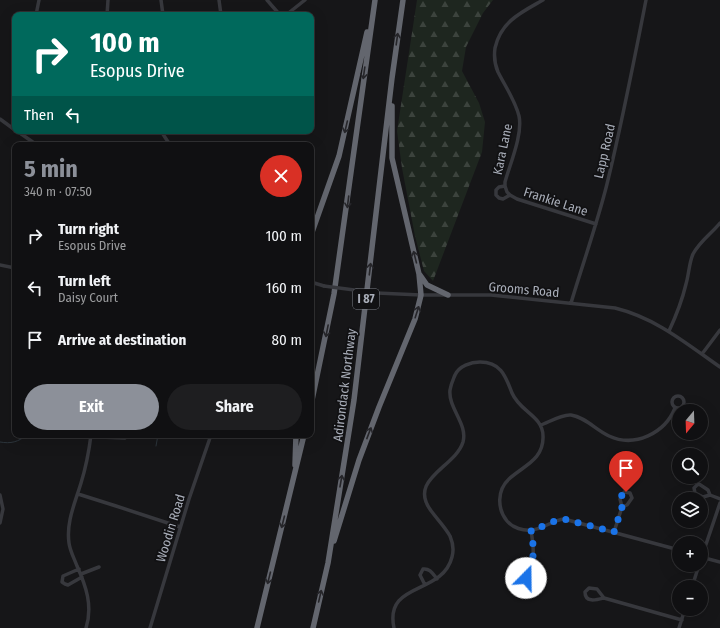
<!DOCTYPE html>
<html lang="en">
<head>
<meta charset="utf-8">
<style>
	:root { --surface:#101012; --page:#1e1e20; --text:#f1f3f6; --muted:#9c9d9f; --line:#303032; --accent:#8c9099 }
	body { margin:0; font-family:"Fira Sans Condensed",sans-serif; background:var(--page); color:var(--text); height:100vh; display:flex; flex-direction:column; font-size:15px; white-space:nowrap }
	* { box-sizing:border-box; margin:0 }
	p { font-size:13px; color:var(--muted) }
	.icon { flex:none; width:22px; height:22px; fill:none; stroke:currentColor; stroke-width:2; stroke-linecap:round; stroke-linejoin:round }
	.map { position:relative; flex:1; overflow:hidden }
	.details { position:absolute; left:12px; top:142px; width:302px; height:296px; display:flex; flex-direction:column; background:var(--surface); border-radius:8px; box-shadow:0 4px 16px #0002,0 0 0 1px var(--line) }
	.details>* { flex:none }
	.hud { position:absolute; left:12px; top:12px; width:302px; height:122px; border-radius:8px; box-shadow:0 4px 16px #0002,0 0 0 1px var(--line); background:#00695c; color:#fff; overflow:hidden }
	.needle { width:26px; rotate:199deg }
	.tools { position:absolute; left:672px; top:404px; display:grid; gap:8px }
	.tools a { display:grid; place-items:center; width:36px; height:36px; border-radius:50%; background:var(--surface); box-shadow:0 4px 16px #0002,0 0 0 1px var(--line); font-size:20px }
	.pin { position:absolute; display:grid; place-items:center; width:34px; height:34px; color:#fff; margin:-41px -17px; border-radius:50% 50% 50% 0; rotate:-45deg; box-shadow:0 0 4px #0007 }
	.pin .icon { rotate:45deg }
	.me { position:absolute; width:44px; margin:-22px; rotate:22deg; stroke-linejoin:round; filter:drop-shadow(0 0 3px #0008) }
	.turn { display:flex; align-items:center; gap:14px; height:84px; padding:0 12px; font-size:18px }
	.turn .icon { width:52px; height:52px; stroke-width:2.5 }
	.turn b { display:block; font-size:28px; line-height:34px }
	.then { display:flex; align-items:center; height:38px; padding:0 12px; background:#0003; gap:8px; font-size:15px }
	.round { display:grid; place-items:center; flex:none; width:42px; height:42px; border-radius:21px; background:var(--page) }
	.overview { display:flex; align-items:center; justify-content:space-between; height:68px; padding:0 12px }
	h1 { font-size:24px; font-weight:700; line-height:30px; color:var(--accent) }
	.action { display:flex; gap:8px; margin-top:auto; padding:8px 12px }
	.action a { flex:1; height:46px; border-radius:24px; background:var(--accent); color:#fff; font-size:16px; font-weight:700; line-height:46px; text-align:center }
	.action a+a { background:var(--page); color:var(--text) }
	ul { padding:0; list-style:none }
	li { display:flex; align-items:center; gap:12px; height:52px; padding:0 12px }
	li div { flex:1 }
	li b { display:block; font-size:15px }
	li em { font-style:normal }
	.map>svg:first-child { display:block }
</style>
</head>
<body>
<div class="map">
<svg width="720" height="628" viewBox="0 0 720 628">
	<defs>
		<pattern id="forest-firs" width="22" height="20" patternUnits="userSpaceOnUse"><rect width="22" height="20" fill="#1e261f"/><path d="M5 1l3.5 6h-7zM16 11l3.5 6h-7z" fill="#3c433d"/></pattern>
	</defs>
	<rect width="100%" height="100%" fill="#161618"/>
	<path fill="url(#forest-firs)" d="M 417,0 L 493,0 L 483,13 L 466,47 L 462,71 L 479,103 L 485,122 L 482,152 L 433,281 L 424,271 L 415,236 L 402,168 L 397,131 Z"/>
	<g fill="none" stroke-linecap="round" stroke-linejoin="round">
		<path stroke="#2c353c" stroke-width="1" d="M 0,442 C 11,444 18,442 27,435
			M 156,446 L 158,435"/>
		<path stroke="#37383d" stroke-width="3.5" d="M 161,0 L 163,15
			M 219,0 L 221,15
			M 267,0 L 280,15
			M 36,15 L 39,0
			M 107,15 L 108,0
			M 286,15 L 305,0
			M 0,119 L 15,130
			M 17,131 L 37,145
			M 161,131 L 170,145
			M 505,186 L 505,182 C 510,164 523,134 519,116 C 515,100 505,86 498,72 C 495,65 494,55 495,48 C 501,21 522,12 543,0
			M 505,186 L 507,192 L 510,195 L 503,199 L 499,198 L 496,195 L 496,190 L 499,187 Z
			M 510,195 L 517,199 L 596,224
			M 0,265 L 15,268
			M 311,282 L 324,286
			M 377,293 L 421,295 L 491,295 L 615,308 C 656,318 687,344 720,367
			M 571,303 C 583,263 597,224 607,184 C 622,123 634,61 646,0
			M 669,331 C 676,316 682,301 686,284 C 689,274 689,263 693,254 C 700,241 711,234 720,223
			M 702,354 L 720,330
			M672 402a6 6 0 1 1 12 0a6 6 0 1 1-12 0Z
			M 541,425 C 549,422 562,414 571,415 C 585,417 596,430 609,436 C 635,448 665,433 675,408
			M 72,436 L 125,438
			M 699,484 L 708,490 L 710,495 L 703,497 L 695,493 L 694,488 L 697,485 Z
			M 624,492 L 630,493 L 632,498 L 627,505 L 622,507 L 620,499 Z
			M 78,494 L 116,506 L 180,527
			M 0,495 L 3,509 L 0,523
			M 710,495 L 720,499
			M 614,532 L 622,507
			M 701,557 L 720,562
			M 701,559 L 720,503
			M 79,569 L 63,576 L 62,582 L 65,584 L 68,585 L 82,577
			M 81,574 L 99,567
			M513 583a7 7 0 1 1 14 0a7 7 0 1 1-14 0Z
			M 524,577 C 536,560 534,550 531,530
			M 425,585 L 420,575 L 423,569 C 430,568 433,574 437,579
			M 692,587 L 699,565
			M 589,588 L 597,589 L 604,598 C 596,600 585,603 585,592 Z
			M 604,598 L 682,620
			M 86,628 C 93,606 86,586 77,566 C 74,558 70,551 69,543 C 66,522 75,503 81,483 C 86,467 89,451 91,435
			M 150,628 L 189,499 L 211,435
			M 394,628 C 384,581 442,596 452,557 C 454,550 453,543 450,536 C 445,527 438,520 432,512 C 406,479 455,468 463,442 C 468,424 448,408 450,390 C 451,384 453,380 455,375 C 459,366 471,362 480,362 C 502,362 506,378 512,393 C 520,412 543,416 543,436 C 544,460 523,466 509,479 C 497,490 497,509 507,521 C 513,528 523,531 532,530 C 543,529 553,520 564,519 L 679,550
			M 679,628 L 685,609"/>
		<path stroke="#63666e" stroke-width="5.5" d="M 311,235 L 339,156 L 367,32
			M 420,275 L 427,285 L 448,295
			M 311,405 L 334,294 L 375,0
			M 295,465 L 296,435
			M 334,541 L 359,460 L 379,407 L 415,319 L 421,295 L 419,274 L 392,158 L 392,106
			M 257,628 L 304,435
			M 313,628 L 328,563 L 354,400 L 392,78 L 403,0"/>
		<path stroke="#37383d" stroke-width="3.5" d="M 324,286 L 377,293"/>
	</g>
	<defs><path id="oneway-shaft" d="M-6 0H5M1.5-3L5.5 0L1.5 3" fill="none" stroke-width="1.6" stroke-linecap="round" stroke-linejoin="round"/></defs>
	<g stroke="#26262a">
		<use href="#oneway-shaft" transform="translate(397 39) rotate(-82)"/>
		<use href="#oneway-shaft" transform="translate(364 73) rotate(98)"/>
		<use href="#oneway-shaft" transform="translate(346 127) rotate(103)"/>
		<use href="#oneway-shaft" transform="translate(348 202) rotate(97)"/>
		<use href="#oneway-shaft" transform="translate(415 257) rotate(-104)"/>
		<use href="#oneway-shaft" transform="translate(370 269) rotate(-83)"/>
		<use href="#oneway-shaft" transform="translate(417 312) rotate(-72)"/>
		<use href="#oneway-shaft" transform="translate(327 331) rotate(101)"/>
		<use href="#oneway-shaft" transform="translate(369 433) rotate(-69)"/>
		<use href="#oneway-shaft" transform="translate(341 481) rotate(-80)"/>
		<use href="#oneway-shaft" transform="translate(283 522) rotate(104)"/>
		<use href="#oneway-shaft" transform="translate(269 578) rotate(104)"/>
		<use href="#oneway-shaft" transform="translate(320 596) rotate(-77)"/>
	</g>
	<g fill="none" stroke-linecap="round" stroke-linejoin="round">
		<path stroke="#1a73e8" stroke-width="7" stroke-dasharray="0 12.6" d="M 526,578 L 524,577 C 536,560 534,550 531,530 C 542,528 553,520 564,519 L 614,532 L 622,507 L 620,499 L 623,493 L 626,492"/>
	</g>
	<g text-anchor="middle" stroke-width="3.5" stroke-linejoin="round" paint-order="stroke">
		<rect fill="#111113" stroke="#7b7e86" stroke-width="1" x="353" y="289" width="26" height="20" rx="3"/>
		<g font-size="12" font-weight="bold" fill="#a8adb8">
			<text x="366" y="303">I 87</text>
		</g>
		<g font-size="13" fill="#a8adb8" stroke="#111113">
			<text transform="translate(502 149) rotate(-78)" y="5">Kara Lane</text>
			<text transform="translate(604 151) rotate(-77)" y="5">Lapp Road</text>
			<text transform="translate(556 201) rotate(18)" y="5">Frankie Lane</text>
			<text transform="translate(524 289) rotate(5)" y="5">Grooms Road</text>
			<text transform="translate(344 385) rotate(-83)" y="5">Adirondack Northway</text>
			<text transform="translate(170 528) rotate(-73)" y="5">Woodin Road</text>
		</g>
	</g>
</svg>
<div class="tools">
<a><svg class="needle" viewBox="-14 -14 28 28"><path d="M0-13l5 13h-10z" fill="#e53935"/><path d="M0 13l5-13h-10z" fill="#9c9d9f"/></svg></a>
<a><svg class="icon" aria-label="search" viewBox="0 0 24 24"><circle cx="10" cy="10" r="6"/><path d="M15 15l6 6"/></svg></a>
<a><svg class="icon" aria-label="layers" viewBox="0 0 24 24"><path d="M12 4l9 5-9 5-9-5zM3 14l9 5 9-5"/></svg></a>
<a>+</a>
<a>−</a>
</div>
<div class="pin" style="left:626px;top:492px;background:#d93025"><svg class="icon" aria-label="arrive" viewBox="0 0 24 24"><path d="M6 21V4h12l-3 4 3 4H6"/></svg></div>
<svg class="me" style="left:526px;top:578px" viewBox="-20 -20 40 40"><circle r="19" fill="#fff"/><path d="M0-13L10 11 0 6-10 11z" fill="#1a73e8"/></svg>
<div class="hud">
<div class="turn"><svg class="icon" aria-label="right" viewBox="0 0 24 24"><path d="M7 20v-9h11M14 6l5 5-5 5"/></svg><div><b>100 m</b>Esopus Drive</div></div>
<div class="then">Then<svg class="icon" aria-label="left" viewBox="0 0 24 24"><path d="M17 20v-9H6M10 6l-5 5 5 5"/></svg></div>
</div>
<section class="details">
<div class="overview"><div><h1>5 min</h1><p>340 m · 07:50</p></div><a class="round" style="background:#d93025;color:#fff"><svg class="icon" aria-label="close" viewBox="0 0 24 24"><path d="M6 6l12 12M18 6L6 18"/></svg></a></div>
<ul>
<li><svg class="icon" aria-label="right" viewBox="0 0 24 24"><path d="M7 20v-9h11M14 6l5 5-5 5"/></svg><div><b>Turn right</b><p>Esopus Drive</p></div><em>100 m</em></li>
<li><svg class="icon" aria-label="left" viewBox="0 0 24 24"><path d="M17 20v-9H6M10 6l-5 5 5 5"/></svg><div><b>Turn left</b><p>Daisy Court</p></div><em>160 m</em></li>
<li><svg class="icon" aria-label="arrive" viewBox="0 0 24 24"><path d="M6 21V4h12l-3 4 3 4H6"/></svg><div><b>Arrive at destination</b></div><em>80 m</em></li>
</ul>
<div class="action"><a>Exit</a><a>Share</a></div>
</section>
</div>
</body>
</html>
